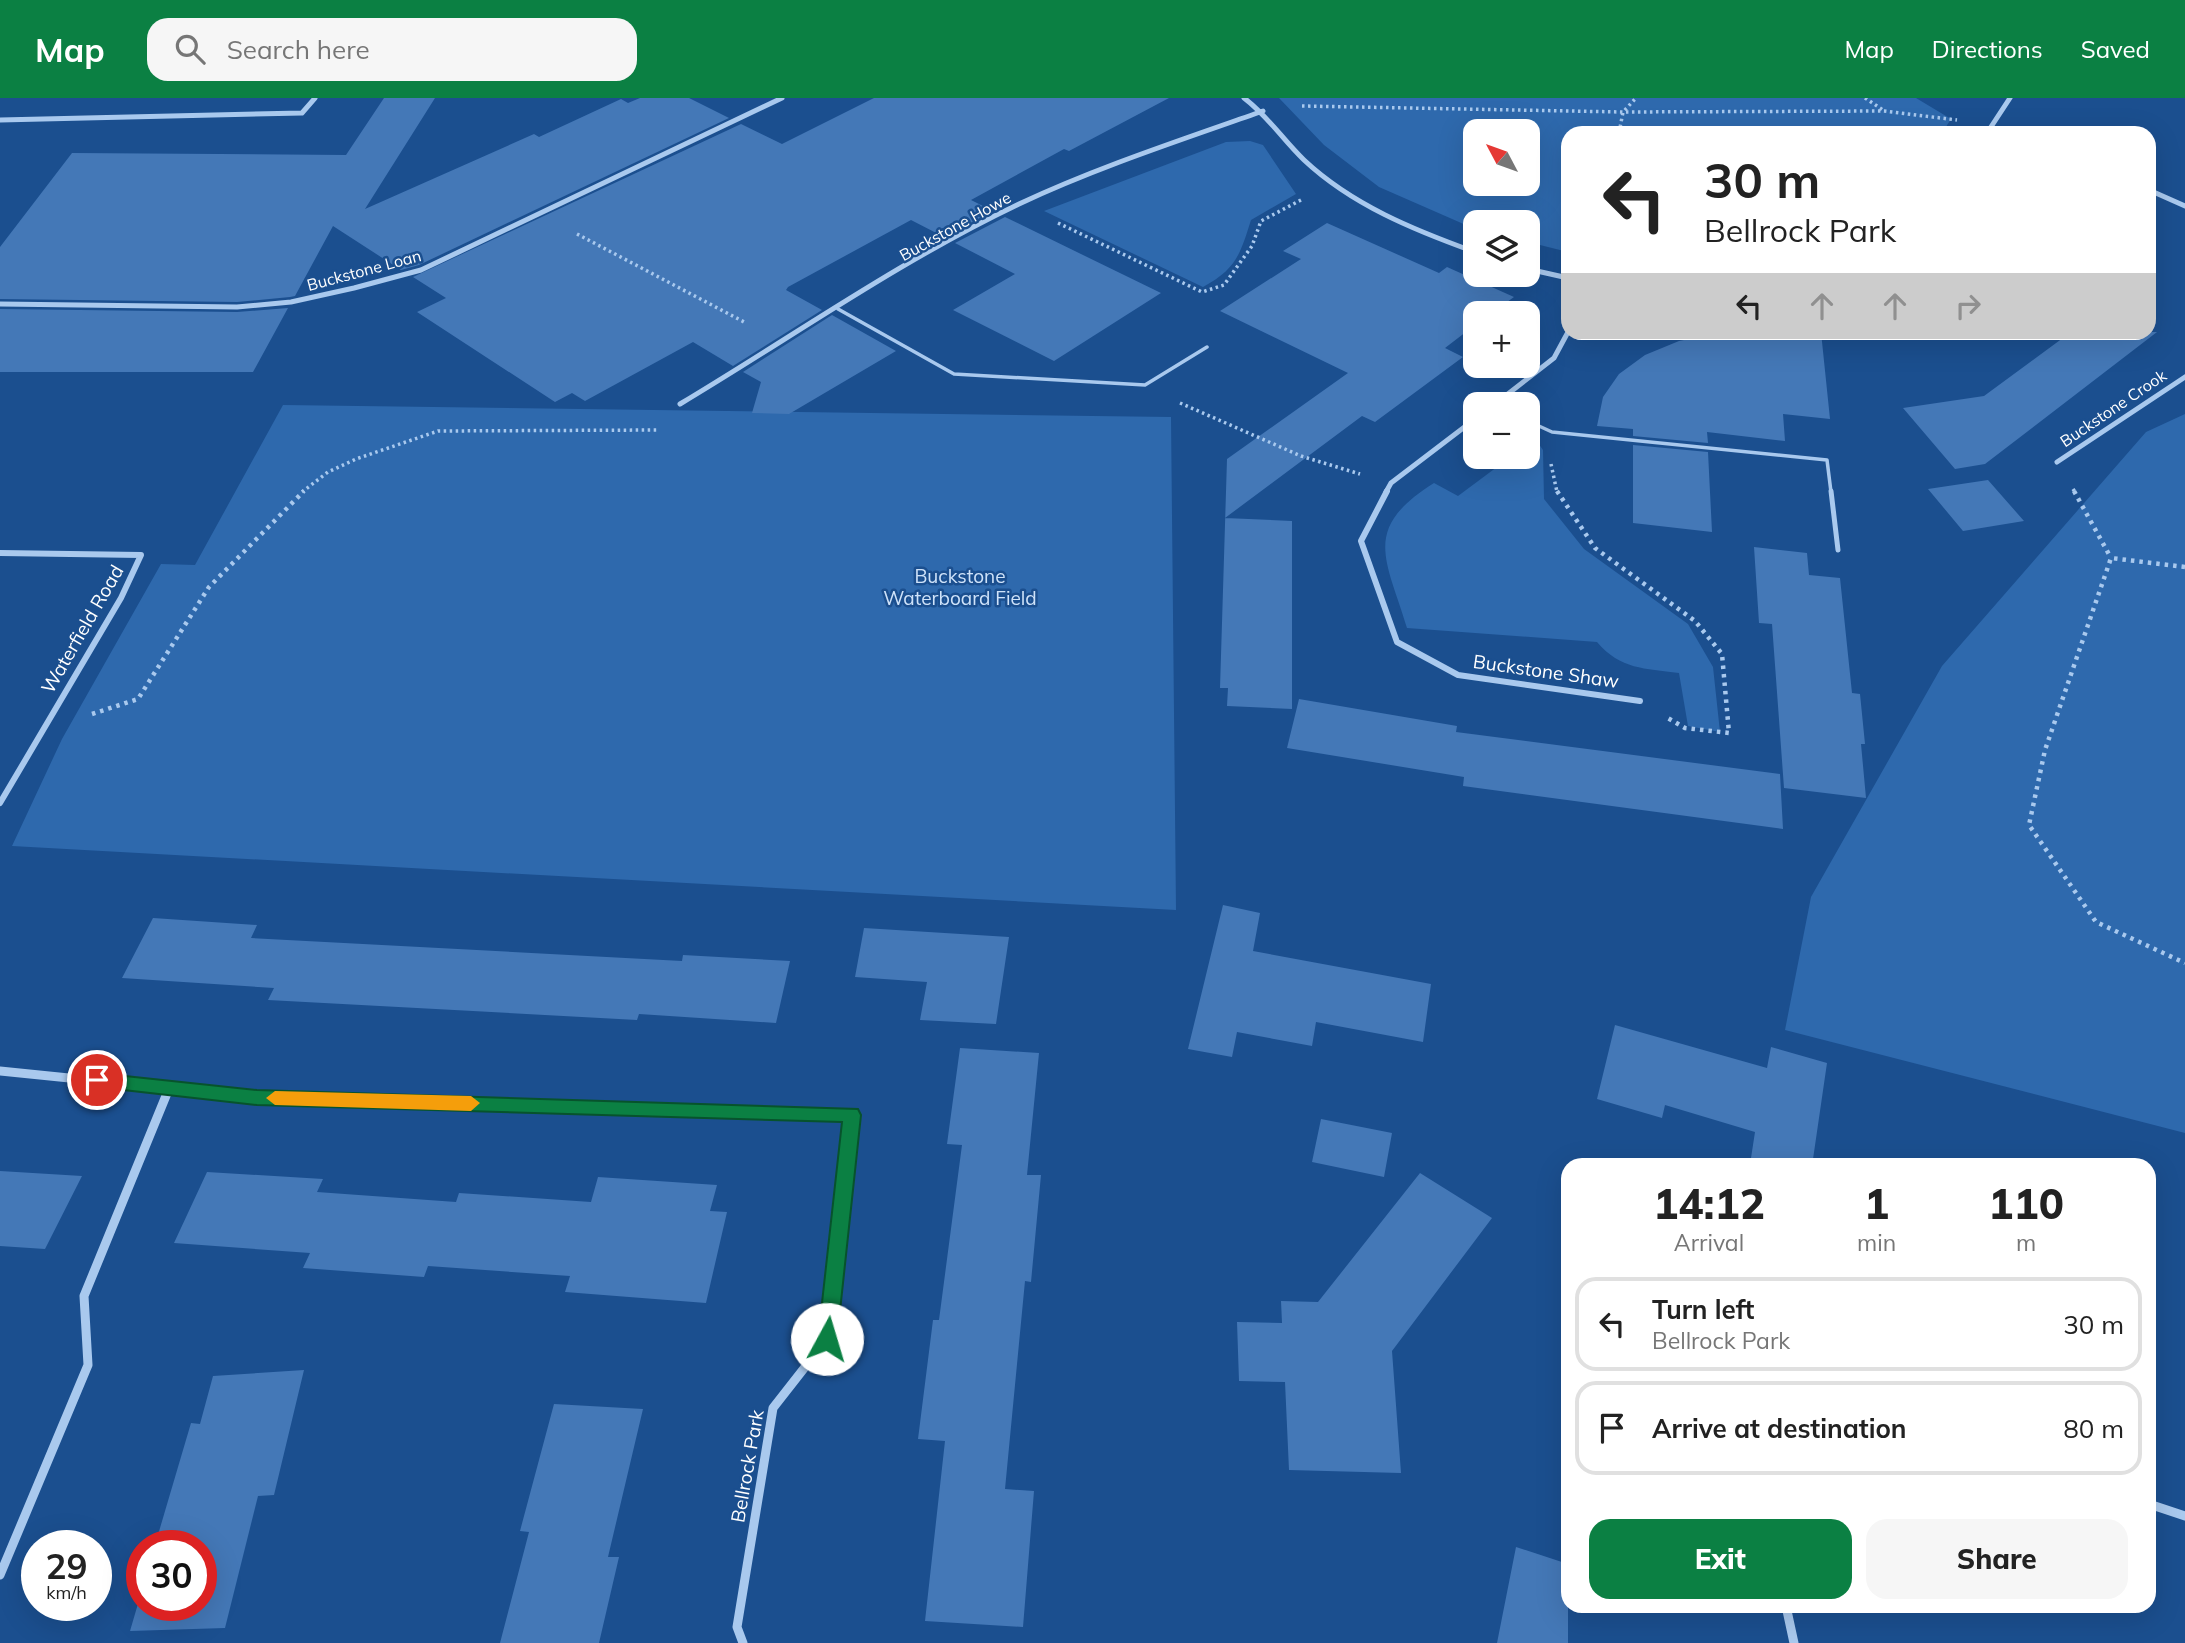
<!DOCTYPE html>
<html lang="en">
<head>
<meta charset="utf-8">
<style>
	:root { --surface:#fff; --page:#f6f6f6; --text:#222; --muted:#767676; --line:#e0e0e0; --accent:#0b8043 }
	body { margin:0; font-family:Mulish,sans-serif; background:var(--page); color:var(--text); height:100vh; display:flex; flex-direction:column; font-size:26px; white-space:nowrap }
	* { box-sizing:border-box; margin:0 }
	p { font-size:23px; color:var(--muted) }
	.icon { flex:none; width:38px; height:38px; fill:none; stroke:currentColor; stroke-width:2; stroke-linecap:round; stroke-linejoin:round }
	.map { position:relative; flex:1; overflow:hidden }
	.side { position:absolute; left:1561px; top:1060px; width:595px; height:455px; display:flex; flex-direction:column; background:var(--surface); border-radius:21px; box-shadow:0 7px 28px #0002 }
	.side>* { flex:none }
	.banner { position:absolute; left:1561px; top:28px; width:595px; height:214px; border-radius:21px; box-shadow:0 7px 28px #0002; background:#fff; color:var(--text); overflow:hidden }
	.needle { width:46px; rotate:311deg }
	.buttons { position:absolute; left:1463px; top:21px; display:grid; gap:14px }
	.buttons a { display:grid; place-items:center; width:77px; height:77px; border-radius:14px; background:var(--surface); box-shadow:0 7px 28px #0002; font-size:35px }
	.speed { position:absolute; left:21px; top:1432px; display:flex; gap:14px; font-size:35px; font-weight:700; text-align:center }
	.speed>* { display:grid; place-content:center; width:91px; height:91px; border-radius:50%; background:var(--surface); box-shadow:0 7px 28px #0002; line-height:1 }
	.speed small { font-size:18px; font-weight:400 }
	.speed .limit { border:10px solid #d22; background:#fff; color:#111 }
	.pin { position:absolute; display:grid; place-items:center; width:60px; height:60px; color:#fff; margin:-30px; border:4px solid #fff; border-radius:50%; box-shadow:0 2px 7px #0007 }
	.me { position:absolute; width:77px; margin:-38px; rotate:6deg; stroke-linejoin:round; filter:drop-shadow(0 0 5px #0008) }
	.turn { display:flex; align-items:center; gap:24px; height:147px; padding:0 28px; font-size:32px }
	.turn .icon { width:91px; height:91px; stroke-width:2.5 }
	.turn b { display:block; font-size:49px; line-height:60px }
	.lanes { display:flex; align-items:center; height:66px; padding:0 28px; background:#0003; justify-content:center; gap:35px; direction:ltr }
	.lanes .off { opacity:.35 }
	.eta { display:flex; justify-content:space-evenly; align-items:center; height:119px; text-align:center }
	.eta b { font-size:42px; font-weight:800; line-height:49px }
	.action { display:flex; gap:14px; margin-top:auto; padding:14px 28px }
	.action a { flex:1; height:80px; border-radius:21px; background:var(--accent); color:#fff; font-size:28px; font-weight:800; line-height:80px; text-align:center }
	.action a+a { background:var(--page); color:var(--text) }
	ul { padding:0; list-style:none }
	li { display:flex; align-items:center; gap:21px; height:94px; margin:0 14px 10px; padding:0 14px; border:4px solid var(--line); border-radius:21px }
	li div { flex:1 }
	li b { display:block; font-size:26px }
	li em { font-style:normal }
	header { display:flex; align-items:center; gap:42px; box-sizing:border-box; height:98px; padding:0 35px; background:var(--accent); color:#fff }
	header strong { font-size:33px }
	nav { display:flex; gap:38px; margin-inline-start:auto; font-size:24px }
	.search { width:490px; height:63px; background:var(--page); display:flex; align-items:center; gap:18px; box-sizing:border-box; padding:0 24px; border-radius:21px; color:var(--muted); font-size:26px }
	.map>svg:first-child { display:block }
</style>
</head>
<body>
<header>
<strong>Map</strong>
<div class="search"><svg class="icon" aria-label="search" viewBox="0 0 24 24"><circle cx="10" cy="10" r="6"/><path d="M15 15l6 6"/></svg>Search here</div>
<nav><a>Map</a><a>Directions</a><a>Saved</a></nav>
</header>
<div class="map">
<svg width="2185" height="1545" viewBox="0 0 2185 1545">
	<rect width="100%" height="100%" fill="#1b4f8f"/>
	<path fill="#2e69ad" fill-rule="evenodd" d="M 1279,0 L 1916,0 L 1951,21 L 1942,35 L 1568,35 L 1568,154 L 1528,144 L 1528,124 L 1475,124 L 1475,131 L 1379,89 L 1324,47 ZM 1475,33 L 1528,33 L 1528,86 L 1475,86 Z
		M 1250,43 L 1263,47 L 1296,96 L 1251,122 C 1240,157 1236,171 1203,189 L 1044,113 L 1226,44 Z
		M 283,307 L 1171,319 L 1176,812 L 12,748 L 62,641 L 161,466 L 195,467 Z
		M 2185,316 L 2185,1035 L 1785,932 L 1811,799 L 1942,568 L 2146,334 Z
		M 1528,339 L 1536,342 L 1543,352 L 1544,401 L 1584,451 L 1688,526 L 1713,569 L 1720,634 L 1688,628 L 1679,575 C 1644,570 1621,572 1597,544 L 1407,530 C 1386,460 1361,431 1434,385 L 1458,398 L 1501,366 L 1491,359 L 1528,359 Z"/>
	<path fill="#4478b7" d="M 384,0 L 435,0 L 365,111 L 534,36 L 539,39 L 621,1 L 628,5 L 640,0 L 689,0 L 729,20 L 419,167 L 401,172 L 333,128 L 295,198 L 290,199 L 237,204 L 0,201 L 0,149 L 72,55 L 346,57 Z
		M 874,0 L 1169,0 L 1069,53 L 1064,51 L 971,102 L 993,113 L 944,139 L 911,122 L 788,189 L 786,192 L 822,212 L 733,268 L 693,244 L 585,303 L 572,295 L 555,304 L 417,214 L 446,200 L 413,179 L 741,26 L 782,46 Z
		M 1005,119 L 1161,195 L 1054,263 L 953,212 L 1015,176 L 955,145 Z
		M 1327,125 L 1439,175 L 1447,169 L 1514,199 L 1492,215 L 1475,215 L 1475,227 L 1445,250 L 1463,259 L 1375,324 L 1362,318 L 1225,420 L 1292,423 L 1292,611 L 1227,608 L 1228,590 L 1220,590 L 1227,361 L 1348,275 L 1220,213 L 1301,161 L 1283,153 Z
		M 288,210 L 253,274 L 0,274 L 0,211 L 237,214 Z
		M 832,217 L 896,253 L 789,316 L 752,315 L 761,284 L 743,274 Z
		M 1821,234 L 1830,321 L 1783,316 L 1785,343 L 1707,334 L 1708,345 L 1633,338 L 1633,331 L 1597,328 L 1603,299 L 1619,276 L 1645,257 L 1679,243 L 1714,236 Z
		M 2071,234 L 2157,234 L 1985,366 L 1955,371 L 1903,310 L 1984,298 Z
		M 1633,347 L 1708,354 L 1712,434 L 1633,425 Z
		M 1988,382 L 2024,423 L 1963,433 L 1928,391 Z
		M 1754,449 L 1807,455 L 1809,477 L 1840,480 L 1852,595 L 1860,596 L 1865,646 L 1861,646 L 1866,700 L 1784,690 L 1772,526 L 1759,525 Z
		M 1299,601 L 1457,628 L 1456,634 L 1780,676 L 1783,731 L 1463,688 L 1464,679 L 1287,650 Z
		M 1223,807 L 1260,815 L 1253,853 L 1431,886 L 1423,944 L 1316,924 L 1312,948 L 1237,934 L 1232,959 L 1188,951 Z
		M 153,820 L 257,827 L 251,840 L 682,863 L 683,857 L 790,863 L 776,925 L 639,916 L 637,922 L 268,902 L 274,890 L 122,880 Z
		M 864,830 L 1009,839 L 996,926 L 920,922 L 927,884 L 855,879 Z
		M 1615,927 L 1767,970 L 1771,949 L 1827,965 L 1812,1068 L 1777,1068 L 1751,1060 L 1755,1034 L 1665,1007 L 1662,1020 L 1597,1001 Z
		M 960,950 L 1039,955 L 1027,1077 L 1041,1077 L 1031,1184 L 1025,1183 L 1005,1391 L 1034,1393 L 1023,1529 L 925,1523 L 945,1343 L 918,1341 L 933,1222 L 939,1222 L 962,1047 L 947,1046 Z
		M 1321,1021 L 1392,1035 L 1384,1079 L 1312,1064 Z
		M 0,1073 L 82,1078 L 45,1151 L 0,1148 Z
		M 207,1074 L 323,1081 L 317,1094 L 456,1104 L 459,1095 L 591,1104 L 598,1079 L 717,1087 L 710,1113 L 727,1114 L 706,1205 L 565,1194 L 570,1178 L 428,1168 L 424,1179 L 303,1170 L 310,1155 L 174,1145 Z
		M 1420,1075 L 1492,1120 L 1392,1253 L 1401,1375 L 1289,1372 L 1285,1284 L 1239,1283 L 1237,1224 L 1282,1225 L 1281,1203 L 1318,1204 Z
		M 304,1272 L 274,1397 L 258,1398 L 225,1530 L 130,1533 L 142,1492 L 142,1507 L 201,1507 L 201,1447 L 155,1447 L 191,1325 L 200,1326 L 213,1278 Z
		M 554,1306 L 643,1311 L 608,1459 L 619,1459 L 599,1545 L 500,1545 L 529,1434 L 520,1433 Z
		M 1516,1449 L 1568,1466 L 1568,1545 L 1497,1545 Z"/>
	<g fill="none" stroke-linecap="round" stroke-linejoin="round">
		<path stroke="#a9c9ee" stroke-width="3.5" stroke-dasharray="2.5 3.5" stroke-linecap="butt" d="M 1865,0 L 1883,12
			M 1302,8 L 1623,14 L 1884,13 L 1957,22
			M 1619,35 L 1623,14 L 1636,0
			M 1058,125 L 1202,194 L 1224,187 L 1252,148 L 1261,123 L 1301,102
			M 577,136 L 746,225
			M 1180,305 L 1301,358 L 1360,376
			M 1551,366 L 1557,394
			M 2073,391 L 2075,394
			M 302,394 L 328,374 L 356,361 L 438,333 L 658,332"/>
		<path stroke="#a9c9ee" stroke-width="4.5" stroke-dasharray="3.5 5" stroke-linecap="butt" d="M 1557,393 L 1595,450 L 1695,523 L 1722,556 L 1729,635 L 1685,630 L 1666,619
			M 2074,393 L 2111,460
			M 2185,469 L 2111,460 L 2045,652 L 2029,727 L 2096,824 L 2185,865
			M 92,616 L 138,601 L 209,489 L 304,393"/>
		<path stroke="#a9c9ee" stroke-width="3.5" d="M 838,211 L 954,276 L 1145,287 L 1207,249
			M 1528,323 L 1552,334 L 1827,362 L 1831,394"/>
		<path stroke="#a9c9ee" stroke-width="5" d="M 1831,393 L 1838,452"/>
		<path stroke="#a9c9ee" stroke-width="5" d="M 1244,0 C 1268,18 1283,42 1304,62 C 1352,107 1414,132 1475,154
			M 0,22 L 302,15 L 315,0
			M 1991,30 L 2006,35
			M 1987,35 L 2010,0
			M 2149,92 L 2185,108
			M 1528,171 L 1568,180
			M 0,206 L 237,209 L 291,204 L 354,190 L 421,172 L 782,0
			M 680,306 C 792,239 901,162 1019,106 C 1098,69 1181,42 1263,13
			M 1495,306 L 1554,260 L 1568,234
			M 2057,364 L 2185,279
			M 1386,394 L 1391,385 L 1475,321"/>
		<path stroke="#a9c9ee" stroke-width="6" d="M 1387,393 L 1361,443 L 1397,544 L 1458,577 L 1640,603
			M 0,455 L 141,457 L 121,500 L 0,705"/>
		<path stroke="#a9c9ee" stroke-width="9" d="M 0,973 L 257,999 L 852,1017 L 827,1241 L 773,1310 L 737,1529 L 743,1545
			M 2149,1406 L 2185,1418
			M 0,1477 L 88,1267 L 84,1198 L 170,988
			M 1786,1508 L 1794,1545"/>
	</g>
	<path fill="#0b8043" stroke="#07532c" stroke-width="2" d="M 97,975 L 257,992 L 858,1011 L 861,1017 L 837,1241 L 834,1247 L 827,1250 L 821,1247 L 818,1241 L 842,1024 L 257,1007 L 97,989 L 89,982 Z"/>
	<path fill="#f59e0b" d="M 275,993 L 471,998 L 480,1005 L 471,1013 L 275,1007 L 266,1000 Z"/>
	<g text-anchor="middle" stroke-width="5" stroke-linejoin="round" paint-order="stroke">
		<g font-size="16" fill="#fff" stroke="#1b4f8f">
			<text transform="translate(955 128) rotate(-29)" y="6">Buckstone Howe</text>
			<text transform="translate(364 172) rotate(-15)" y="6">Buckstone Loan</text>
			<text transform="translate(2113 310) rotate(-34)" y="6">Buckstone Crook</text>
		</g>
		<g font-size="19" fill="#cfe3fa" stroke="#1b4f8f">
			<text x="960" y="485">Buckstone<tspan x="960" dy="22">Waterboard Field</tspan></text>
		</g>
		<g font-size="19" fill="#fff" stroke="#1b4f8f">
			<text transform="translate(82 531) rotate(-60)" y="7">Waterfield Road</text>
			<text transform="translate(1546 573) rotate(8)" y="7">Buckstone Shaw</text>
			<text transform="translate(747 1368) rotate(-80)" y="7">Bellrock Park</text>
		</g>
	</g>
</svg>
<div class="buttons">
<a><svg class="needle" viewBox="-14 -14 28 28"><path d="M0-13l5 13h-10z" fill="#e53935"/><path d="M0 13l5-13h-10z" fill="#767676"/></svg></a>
<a><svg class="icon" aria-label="layers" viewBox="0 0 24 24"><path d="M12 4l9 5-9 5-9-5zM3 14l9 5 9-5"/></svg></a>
<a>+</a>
<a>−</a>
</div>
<div class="speed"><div>29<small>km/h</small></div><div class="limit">30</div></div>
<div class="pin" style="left:97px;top:982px;background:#d93025"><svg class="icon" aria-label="arrive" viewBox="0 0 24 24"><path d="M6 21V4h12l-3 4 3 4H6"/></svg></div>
<svg class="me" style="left:827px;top:1241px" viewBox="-20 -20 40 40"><circle r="19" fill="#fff"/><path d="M0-13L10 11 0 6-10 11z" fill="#0b8043"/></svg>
<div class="banner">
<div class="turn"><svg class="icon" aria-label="left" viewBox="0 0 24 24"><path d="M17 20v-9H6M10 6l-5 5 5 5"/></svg><div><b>30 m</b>Bellrock Park</div></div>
<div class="lanes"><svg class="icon" aria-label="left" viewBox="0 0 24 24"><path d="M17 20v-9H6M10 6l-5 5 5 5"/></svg><svg class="icon off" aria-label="ahead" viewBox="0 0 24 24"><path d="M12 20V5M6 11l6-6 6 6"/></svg><svg class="icon off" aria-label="ahead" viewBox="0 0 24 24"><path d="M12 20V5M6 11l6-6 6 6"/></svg><svg class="icon off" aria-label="right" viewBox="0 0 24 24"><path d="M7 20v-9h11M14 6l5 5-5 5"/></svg></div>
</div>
<section class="side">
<div class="eta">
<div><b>14:12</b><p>Arrival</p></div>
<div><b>1</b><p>min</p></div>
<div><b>110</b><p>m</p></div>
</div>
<ul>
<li><svg class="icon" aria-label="left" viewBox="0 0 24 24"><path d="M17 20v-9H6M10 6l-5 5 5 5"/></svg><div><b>Turn left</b><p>Bellrock Park</p></div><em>30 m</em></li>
<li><svg class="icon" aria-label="arrive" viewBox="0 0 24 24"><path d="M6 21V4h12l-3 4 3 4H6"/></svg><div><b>Arrive at destination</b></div><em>80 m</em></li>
</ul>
<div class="action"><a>Exit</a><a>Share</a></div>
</section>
</div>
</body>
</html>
